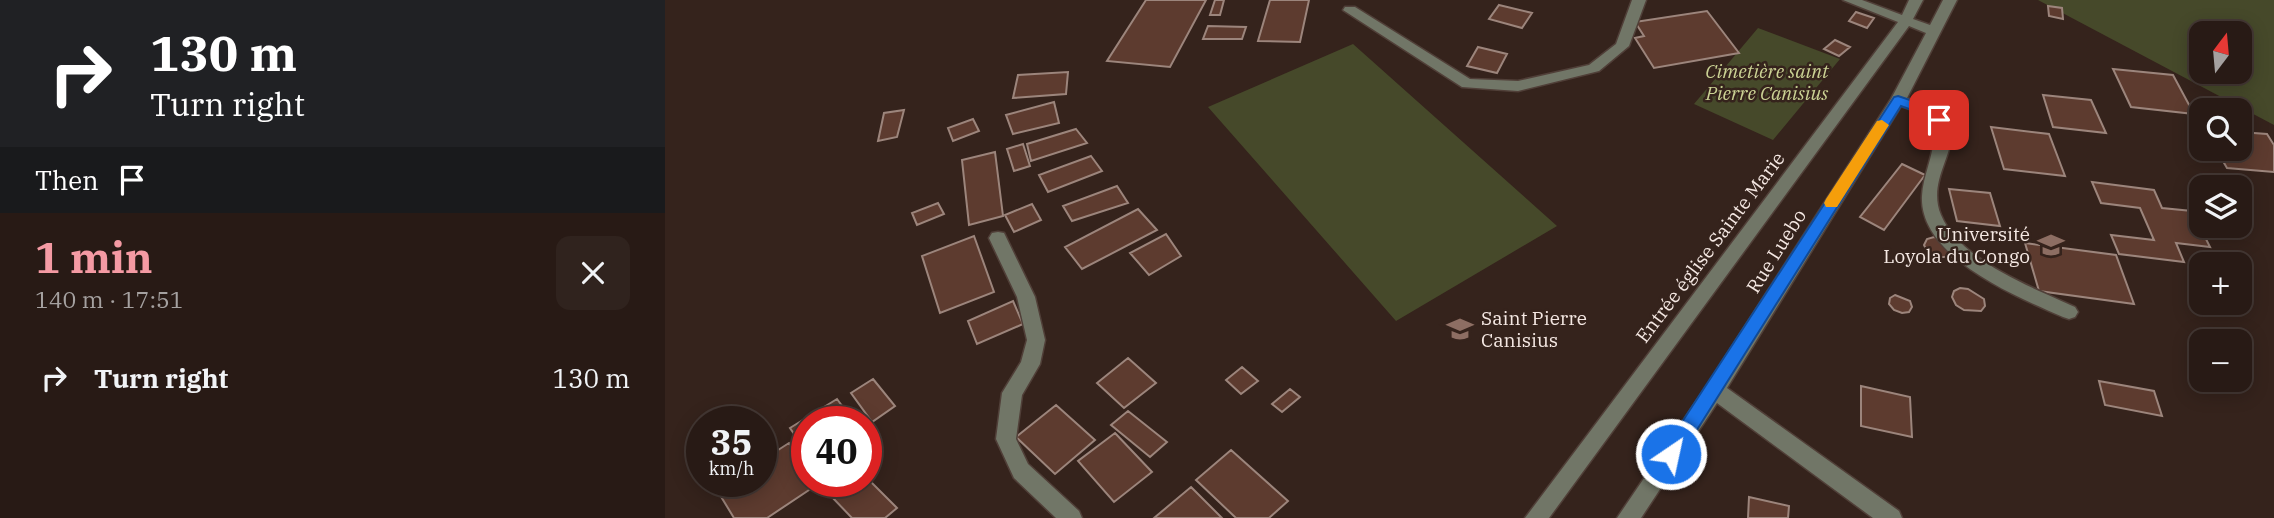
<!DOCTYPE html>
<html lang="en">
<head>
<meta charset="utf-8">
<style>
	:root { --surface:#281a15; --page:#30231e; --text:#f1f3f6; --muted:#a5a1a0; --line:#443834; --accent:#f49aa3 }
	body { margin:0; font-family:"IBM Plex Serif",serif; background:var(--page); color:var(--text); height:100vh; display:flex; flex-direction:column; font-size:26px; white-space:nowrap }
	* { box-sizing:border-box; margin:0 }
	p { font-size:23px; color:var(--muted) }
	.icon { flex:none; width:38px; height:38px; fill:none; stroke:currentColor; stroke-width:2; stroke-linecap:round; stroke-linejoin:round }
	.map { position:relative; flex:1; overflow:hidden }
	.drawer { display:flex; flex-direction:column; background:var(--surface); width:665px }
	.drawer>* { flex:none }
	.guide { background:#202124; color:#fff; overflow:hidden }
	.needle { width:46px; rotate:16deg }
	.tools { position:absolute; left:1524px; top:21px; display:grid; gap:14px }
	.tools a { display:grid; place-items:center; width:63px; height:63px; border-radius:14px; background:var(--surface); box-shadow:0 4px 18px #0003,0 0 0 2px var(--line); font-size:35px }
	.speed { position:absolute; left:21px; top:406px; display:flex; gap:14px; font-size:35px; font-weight:700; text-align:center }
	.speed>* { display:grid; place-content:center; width:91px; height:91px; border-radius:50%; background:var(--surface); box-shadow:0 4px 18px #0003,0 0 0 2px var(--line); line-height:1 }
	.speed small { font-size:18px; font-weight:400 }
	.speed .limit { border:10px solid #d22; background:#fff; color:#111 }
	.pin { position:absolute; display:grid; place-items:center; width:60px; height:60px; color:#fff; margin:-30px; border-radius:14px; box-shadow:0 4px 10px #0006 }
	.me { position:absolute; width:77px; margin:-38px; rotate:34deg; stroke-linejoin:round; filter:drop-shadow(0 0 5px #0008) }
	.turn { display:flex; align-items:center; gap:24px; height:147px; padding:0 35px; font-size:32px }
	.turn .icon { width:91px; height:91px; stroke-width:2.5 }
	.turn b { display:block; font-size:49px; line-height:60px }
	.then { display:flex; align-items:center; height:66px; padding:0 35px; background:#0003; gap:14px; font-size:26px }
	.round { display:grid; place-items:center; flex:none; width:74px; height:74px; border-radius:14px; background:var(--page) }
	.head { display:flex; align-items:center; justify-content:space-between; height:119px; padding:0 35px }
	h1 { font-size:42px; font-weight:700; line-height:52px; color:var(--accent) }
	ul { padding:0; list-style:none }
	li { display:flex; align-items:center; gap:21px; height:91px; padding:0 35px }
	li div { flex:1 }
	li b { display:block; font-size:26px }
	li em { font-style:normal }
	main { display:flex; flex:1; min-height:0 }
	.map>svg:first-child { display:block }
</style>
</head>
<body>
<main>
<section class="drawer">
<div class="guide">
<div class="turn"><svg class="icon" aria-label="right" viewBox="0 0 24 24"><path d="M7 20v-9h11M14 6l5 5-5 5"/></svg><div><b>130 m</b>Turn right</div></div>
<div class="then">Then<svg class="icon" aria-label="arrive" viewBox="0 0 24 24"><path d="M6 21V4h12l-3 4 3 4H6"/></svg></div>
</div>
<div class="head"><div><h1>1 min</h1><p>140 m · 17:51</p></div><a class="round"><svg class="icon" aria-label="close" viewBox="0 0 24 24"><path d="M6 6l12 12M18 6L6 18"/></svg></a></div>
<ul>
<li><svg class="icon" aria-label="right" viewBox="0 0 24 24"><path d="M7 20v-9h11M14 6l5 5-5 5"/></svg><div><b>Turn right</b></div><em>130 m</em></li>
</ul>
</section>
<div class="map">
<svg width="1609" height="518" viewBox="0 0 1609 518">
	<rect width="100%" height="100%" fill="#35231c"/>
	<path fill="#46492a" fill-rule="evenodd" d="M 1373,0 L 1609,0 L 1609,125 ZM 1536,33 L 1575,33 L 1575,72 L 1536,72 Z
		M 1093,28 L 1175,59 L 1108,140 L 1029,104 Z
		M 688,44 L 892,226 L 731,321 L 543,107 Z"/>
	<path fill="#5d3b2f" stroke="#9c857c" stroke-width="2" d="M 481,0 L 541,0 L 505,67 L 442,61 Z
		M 550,0 L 559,0 L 555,15 L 545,15 Z
		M 605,0 L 644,0 L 635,42 L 593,41 Z
		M 834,5 L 867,13 L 857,28 L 824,19 Z
		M 1383,6 L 1397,8 L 1398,19 L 1384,16 Z
		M 1042,11 L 1074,53 L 989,68 L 970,38 L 979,36 L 970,22 Z
		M 1191,12 L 1209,18 L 1202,28 L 1184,21 Z
		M 543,26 L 581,27 L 577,39 L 538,39 Z
		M 1170,40 L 1185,47 L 1174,56 L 1159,49 Z
		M 813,47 L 842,54 L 832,73 L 802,66 Z
		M 1448,69 L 1508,75 L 1529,114 L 1466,107 Z
		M 403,72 L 401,94 L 348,98 L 353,75 Z
		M 1378,95 L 1426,100 L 1441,133 L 1388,127 Z
		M 389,102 L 394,123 L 348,134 L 341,115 Z
		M 239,110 L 232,137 L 213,141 L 219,113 Z
		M 308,119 L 314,131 L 288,141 L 283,128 Z
		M 1326,127 L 1384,134 L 1400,176 L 1339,169 Z
		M 411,129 L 422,143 L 366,161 L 362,144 Z
		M 1575,132 L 1602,134 L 1609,145 L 1609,172 L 1562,168 L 1551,149 L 1575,149 Z
		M 358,144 L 365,166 L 349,171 L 342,149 Z
		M 330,152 L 338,216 L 304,225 L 297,160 Z
		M 426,156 L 437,171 L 383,192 L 374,175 Z
		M 1237,164 L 1260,175 L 1219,230 L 1195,217 Z
		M 1427,182 L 1489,190 L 1497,208 L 1527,211 L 1545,247 L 1511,243 L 1519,262 L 1454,254 L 1446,235 L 1489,240 L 1475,208 L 1436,203 Z
		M 452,186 L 463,203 L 407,221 L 398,206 Z
		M 1284,189 L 1325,193 L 1335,226 L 1292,221 Z
		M 273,203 L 279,214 L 252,225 L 247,213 Z
		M 367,204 L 376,220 L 349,232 L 340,215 Z
		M 473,209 L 492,230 L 417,269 L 400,247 Z
		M 501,234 L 516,256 L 484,275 L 465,253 Z
		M 309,236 L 329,292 L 275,313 L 257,256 Z
		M 1269,237 L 1278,239 L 1289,251 L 1286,257 L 1270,257 L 1262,251 L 1259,245 L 1262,239 Z
		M 1360,243 L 1451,255 L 1469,304 L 1374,291 Z
		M 1295,288 L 1303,289 L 1319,299 L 1320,306 L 1316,311 L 1299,310 L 1291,305 L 1287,297 L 1289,291 Z
		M 1230,295 L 1245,301 L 1247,307 L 1244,312 L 1237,313 L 1229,310 L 1224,304 L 1225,298 Z
		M 348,301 L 358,324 L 312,344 L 303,321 Z
		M 463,358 L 491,383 L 459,408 L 432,383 Z
		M 577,367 L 593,381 L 576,394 L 561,380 Z
		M 208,379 L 230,406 L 207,422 L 186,393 Z
		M 1434,381 L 1489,391 L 1497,416 L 1440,405 Z
		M 1196,386 L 1245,397 L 1247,437 L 1196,426 Z
		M 625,389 L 635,397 L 617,412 L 607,404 Z
		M 172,399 L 189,422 L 142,422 L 142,453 L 125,428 Z
		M 391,405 L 430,440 L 390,474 L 351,437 Z
		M 463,411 L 502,442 L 485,457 L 446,425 Z
		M 450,433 L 487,472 L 449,502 L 413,461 Z
		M 124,443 L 142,468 L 142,481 L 151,481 L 153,484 L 102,518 L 69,518 L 52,490 L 66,481 L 96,481 L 96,461 Z
		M 566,450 L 623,501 L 604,518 L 571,518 L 531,480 Z
		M 201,477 L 232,508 L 220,518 L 187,518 L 166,496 L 185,481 L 201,481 Z
		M 526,487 L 557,518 L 489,518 Z
		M 1084,497 L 1124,506 L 1123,518 L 1083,518 Z"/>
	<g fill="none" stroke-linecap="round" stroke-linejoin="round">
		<g stroke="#503f38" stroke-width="3">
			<path id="minor" d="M 967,0 L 981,0 L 964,46 L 934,71 L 853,91 L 797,87 L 678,10 L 680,7 L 690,7 L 805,79 L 853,81 L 924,65 L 951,44 Z
				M 1178,0 L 1197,0 L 1237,15 L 1244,0 L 1258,0 L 1248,19 L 1265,25 L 1278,0 L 1292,0 L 1242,98 C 1330,127 1255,165 1276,215 C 1295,261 1369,288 1410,307 L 1413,312 L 1410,317 L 1404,319 L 1398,317 C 1352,297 1254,257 1257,196 C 1258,171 1274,148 1267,122 L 1259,114 L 1236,106 L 1062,388 L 1234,511 L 1237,518 L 1208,518 L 1052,403 L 976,518 L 952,518 L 1043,384 L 1226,99 L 1261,33 L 1244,26 L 884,518 L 860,518 L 1233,22 Z
				M 333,232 L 339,233 L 370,297 L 380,340 L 375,364 L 357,395 L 351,439 L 363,464 L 414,511 L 417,518 L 391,518 L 349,478 L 331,439 L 337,393 L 356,362 L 362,340 L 352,297 L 324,238 L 327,233 Z"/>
		</g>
		<use href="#minor" fill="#717667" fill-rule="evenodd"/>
	</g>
	<path fill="#1a73e8" stroke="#114b97" stroke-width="2" d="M 1233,96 L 1269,108 L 1281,120 L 1274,125 L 1260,115 L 1236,106 L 1013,460 L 1006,463 L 1000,460 L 997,454 L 1000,448 L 1229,97 Z"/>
	<path fill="#f59e0b" d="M 1217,120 L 1224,125 L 1172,207 L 1161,207 L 1159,203 L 1161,199 L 1212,121 Z"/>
	<defs>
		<g id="university-bare" transform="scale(2.1)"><path d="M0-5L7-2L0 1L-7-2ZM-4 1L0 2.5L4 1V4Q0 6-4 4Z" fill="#8d6e63" stroke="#35231c" stroke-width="2.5" paint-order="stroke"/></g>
	</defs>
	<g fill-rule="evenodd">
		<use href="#university-bare" x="1386" y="245"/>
		<use href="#university-bare" x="795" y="329"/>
	</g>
	<g text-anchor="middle" stroke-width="5" stroke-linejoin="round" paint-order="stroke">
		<g font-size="19" font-style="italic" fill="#cbd294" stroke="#35231c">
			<text x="1102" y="78">Cimetière saint<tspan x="1102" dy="22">Pierre Canisius</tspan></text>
		</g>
		<g font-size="19" fill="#f5e8e3" stroke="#35231c" text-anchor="end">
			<text x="1365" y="241">Université<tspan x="1365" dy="22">Loyola du Congo</tspan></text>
			<text x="816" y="325" text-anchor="start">Saint Pierre<tspan x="816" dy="22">Canisius</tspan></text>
		</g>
		<g font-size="19" fill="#f5e8e3" stroke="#35231c">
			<text transform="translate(1045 247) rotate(-53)" y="7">Entrée église Sainte Marie</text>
			<text transform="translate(1111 251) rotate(-58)" y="7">Rue Luebo</text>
		</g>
	</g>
</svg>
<div class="tools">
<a><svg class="needle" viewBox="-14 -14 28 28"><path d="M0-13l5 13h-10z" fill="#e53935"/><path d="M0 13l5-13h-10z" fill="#a5a1a0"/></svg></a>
<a><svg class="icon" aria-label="search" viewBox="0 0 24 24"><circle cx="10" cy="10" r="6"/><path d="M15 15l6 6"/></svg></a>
<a><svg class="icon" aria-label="layers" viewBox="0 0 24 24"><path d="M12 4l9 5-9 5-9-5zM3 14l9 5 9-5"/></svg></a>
<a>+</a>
<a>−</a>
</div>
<div class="speed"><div>35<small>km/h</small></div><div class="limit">40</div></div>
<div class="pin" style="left:1274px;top:120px;background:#d93025"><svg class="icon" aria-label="arrive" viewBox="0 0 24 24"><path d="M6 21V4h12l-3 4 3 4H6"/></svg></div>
<svg class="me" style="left:1006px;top:454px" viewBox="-20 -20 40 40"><circle r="17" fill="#1a73e8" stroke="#fff" stroke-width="3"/><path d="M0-11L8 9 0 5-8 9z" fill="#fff"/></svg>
</div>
</main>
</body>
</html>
